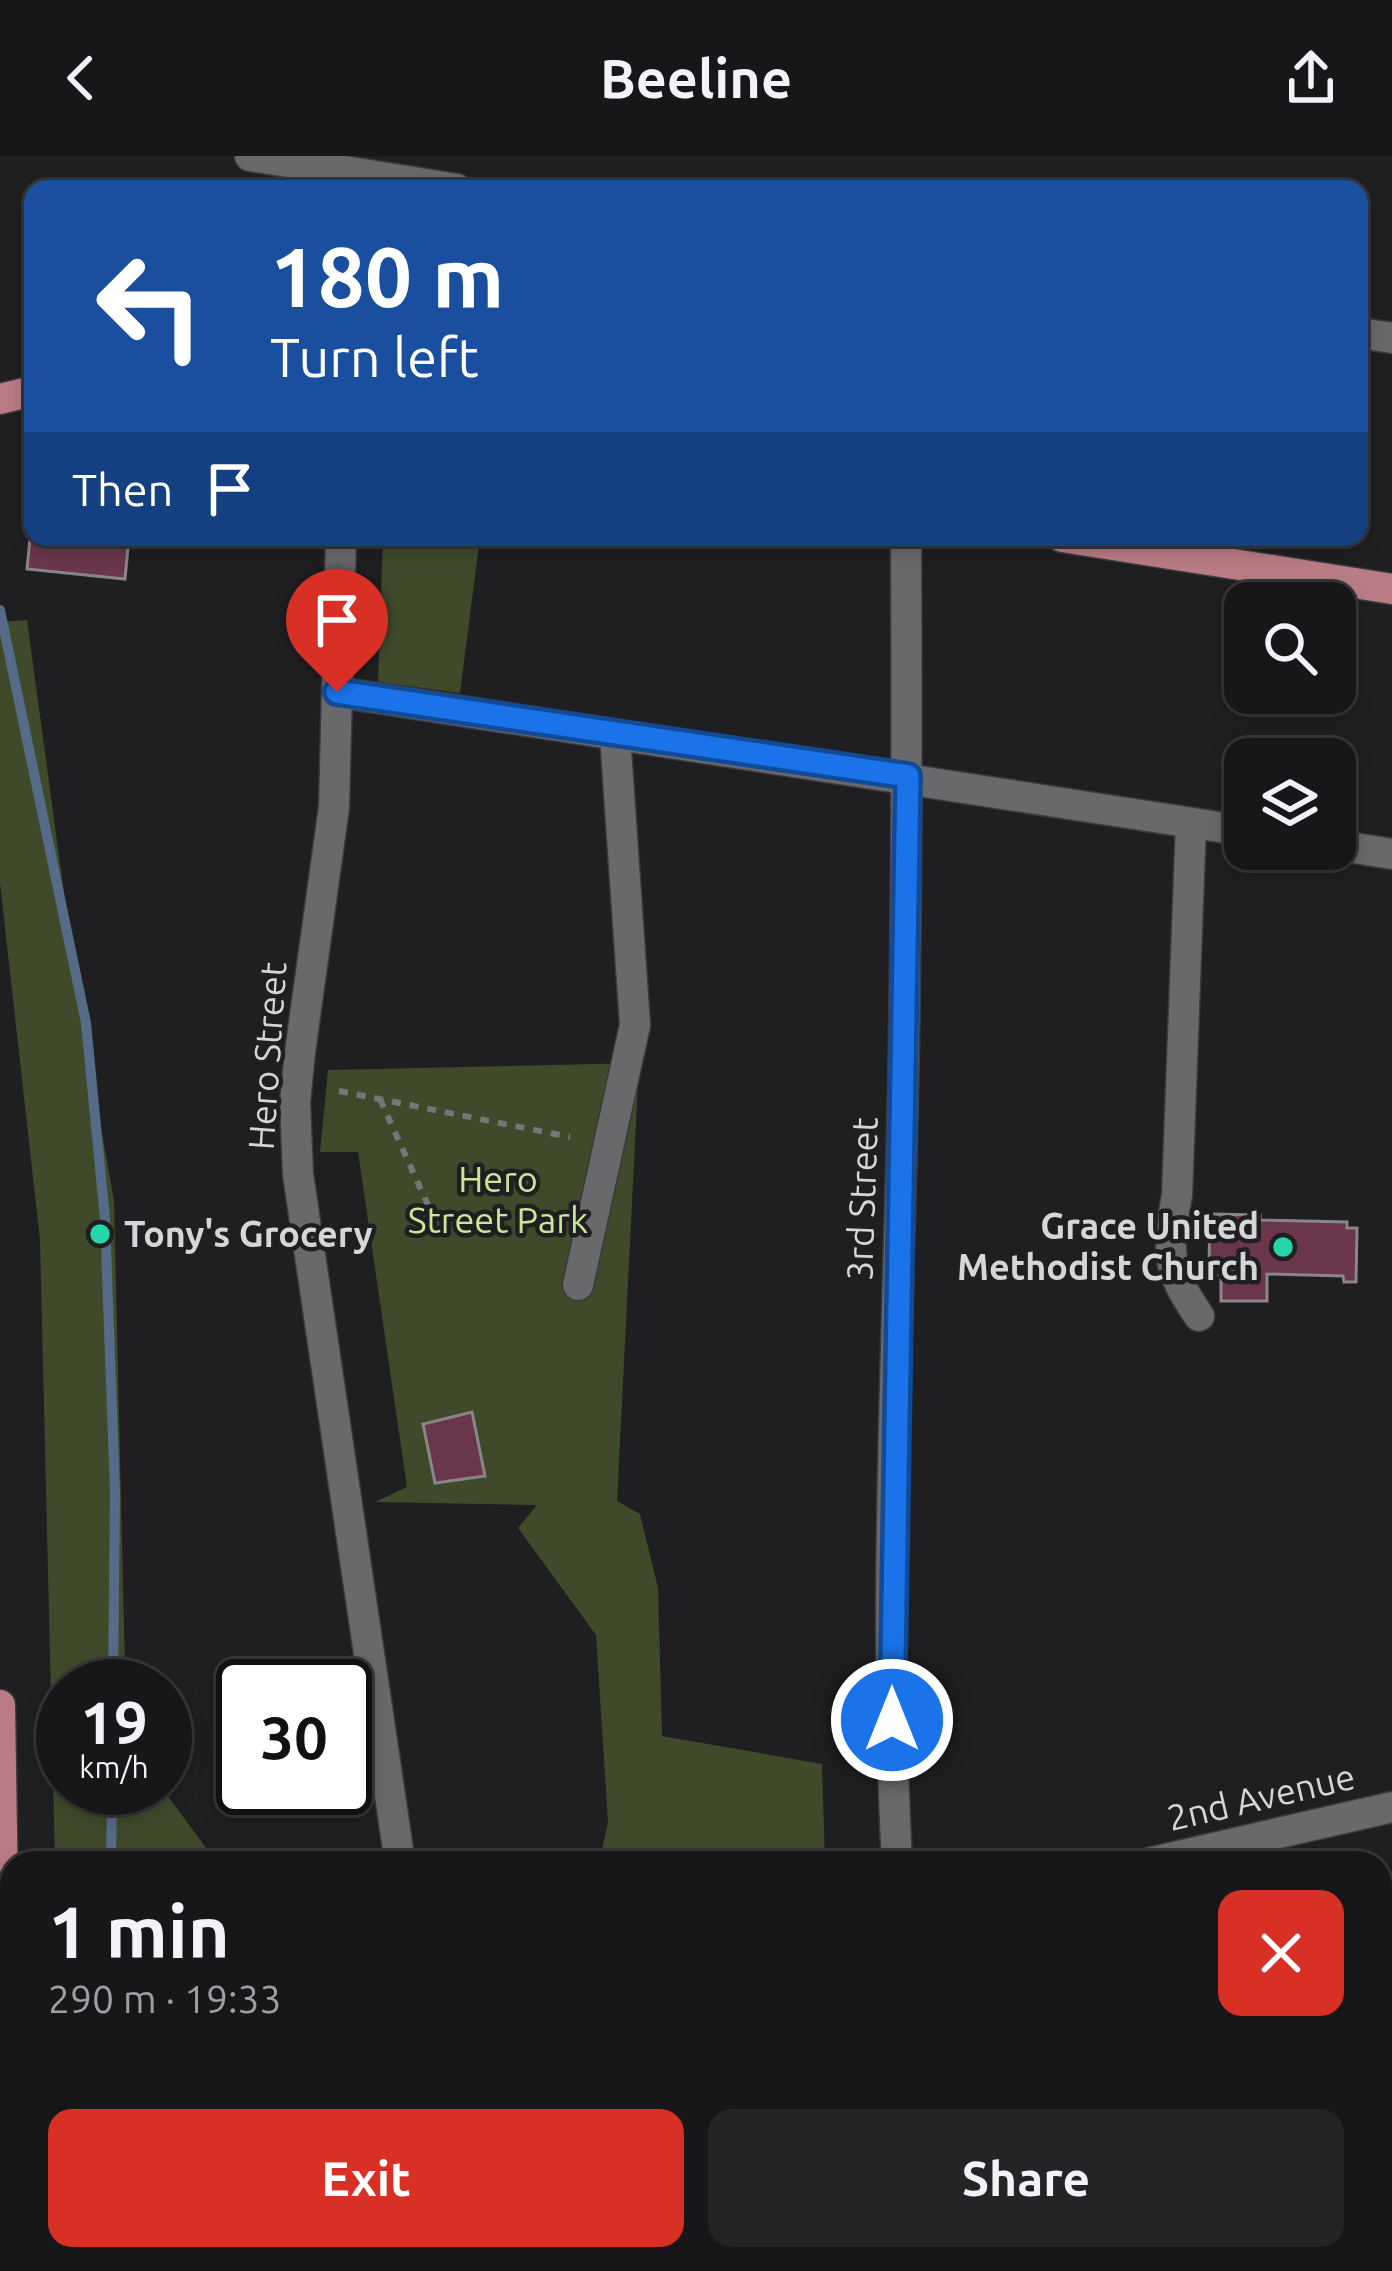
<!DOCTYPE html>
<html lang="en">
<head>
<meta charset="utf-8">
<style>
	:root { --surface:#171619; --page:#242326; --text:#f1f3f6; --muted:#9e9fa2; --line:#363538; --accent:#d93025 }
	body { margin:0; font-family:Ubuntu,sans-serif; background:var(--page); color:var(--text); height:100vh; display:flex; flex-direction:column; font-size:45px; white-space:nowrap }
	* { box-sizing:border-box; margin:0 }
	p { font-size:39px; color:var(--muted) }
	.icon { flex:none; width:66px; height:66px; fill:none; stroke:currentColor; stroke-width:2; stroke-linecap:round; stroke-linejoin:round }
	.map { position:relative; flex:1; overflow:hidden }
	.sheet { position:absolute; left:0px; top:1695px; width:1392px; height:420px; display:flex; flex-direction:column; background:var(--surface); border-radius:36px 36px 0 0; box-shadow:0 6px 18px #0003,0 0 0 3px var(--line) }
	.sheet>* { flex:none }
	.banner { position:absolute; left:24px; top:24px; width:1344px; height:366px; border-radius:24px; box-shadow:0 6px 18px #0003,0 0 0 3px var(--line); background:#1a4fa0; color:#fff; overflow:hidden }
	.fabs { position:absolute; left:1224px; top:426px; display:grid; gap:24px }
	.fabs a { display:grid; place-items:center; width:132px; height:132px; border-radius:24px; background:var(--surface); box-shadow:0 6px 18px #0003,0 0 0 3px var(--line); font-size:60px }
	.speed { position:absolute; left:36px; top:1503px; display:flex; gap:24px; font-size:60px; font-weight:700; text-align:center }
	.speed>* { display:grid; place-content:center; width:156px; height:156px; border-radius:50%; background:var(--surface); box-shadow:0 6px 18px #0003,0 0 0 3px var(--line); line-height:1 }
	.speed small { font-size:30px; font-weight:400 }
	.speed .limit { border:6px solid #111; border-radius:18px; background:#fff; color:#111 }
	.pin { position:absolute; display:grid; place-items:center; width:102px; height:102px; color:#fff; margin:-123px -51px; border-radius:50% 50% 50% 0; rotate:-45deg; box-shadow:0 0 12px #0007 }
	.pin .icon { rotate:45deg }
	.me { position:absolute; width:132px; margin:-66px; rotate:0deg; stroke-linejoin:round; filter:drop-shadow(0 0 9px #0008) }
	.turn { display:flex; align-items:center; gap:42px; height:252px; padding:0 48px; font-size:54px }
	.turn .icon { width:156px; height:156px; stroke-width:2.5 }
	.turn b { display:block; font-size:84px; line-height:102px }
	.then { display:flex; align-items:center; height:114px; padding:0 48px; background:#0003; gap:24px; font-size:45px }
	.round { display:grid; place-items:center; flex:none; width:126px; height:126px; border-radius:24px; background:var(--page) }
	.summary { display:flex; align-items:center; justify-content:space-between; height:204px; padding:0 48px }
	h1 { font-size:72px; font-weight:600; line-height:90px }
	.cta { display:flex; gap:24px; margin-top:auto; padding:24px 48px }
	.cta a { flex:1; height:138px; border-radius:24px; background:var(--accent); color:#fff; font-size:48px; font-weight:600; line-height:138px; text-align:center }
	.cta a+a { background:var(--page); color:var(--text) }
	header { display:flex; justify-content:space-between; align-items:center; height:156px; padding:0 48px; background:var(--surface); font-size:54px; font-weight:600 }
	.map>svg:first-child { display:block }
</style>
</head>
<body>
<header><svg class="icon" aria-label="back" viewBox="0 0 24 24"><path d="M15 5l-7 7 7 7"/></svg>Beeline<svg class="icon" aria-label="share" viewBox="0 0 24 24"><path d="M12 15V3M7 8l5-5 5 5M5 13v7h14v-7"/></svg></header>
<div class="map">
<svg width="1392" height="2115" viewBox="0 0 1392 2115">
	<rect width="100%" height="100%" fill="#1f1e21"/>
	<path fill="#3f4a2b" d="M 383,381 L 480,381 L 460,537 L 378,526 Z
		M 27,464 L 81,862 L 114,1044 L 125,1513 L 129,1530 L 63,1530 L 63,1632 L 162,1632 L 217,1707 L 55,1707 L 40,1084 L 0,727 L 0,466 Z
		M 639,907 L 617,1345 L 640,1358 L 658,1432 L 662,1580 L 822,1608 L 825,1707 L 599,1707 L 608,1666 L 596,1479 L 518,1372 L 537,1349 L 375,1346 L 407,1331 L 358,996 L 320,996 L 328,914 Z
		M 102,2103 L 244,2103 L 241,2115 L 99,2115 Z
		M 685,2103 L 788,2103 L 793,2115 L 625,2115 Z"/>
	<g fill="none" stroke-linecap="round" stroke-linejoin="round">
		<path stroke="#556b87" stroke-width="10" d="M 0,454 L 86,867 L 105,1063 L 115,1337 L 113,1530
			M 111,1707 L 112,1632
			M 198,2115 L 202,2103"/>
	</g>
	<path fill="#6a364c" stroke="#8a8687" stroke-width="3" d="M 32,362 L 33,381 L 129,381 L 125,423 L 27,413 Z
		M 1210,1058 L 1260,1059 L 1260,1064 L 1347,1066 L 1347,1072 L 1357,1072 L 1356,1126 L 1344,1126 L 1343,1120 L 1267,1118 L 1267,1145 L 1221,1145 L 1221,1119 L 1215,1119 L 1216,1111 L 1209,1111 Z
		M 472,1256 L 485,1320 L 435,1327 L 423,1268 Z"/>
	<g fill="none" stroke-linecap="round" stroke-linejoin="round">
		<g stroke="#3a393c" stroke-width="33">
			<path id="minor" d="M 250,0 L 457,33
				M 1359,177 L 1392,182
				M 341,381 L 334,651 L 300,896 L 295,946 L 298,1018 L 400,1707
				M 337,536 L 1245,675
				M 1191,667 L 1177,1039 C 1167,1096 1166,1112 1199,1160
				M 1335,689 L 1392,698
				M 578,1129 L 635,869 L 615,579
				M 897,1707 C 884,1465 896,1222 902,980 C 907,781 907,581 906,381
				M 1148,1707 L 1392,1651
				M 1380,1884 L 1392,1881
				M 440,2109 L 468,2103
				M 1383,2115 L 1392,2113"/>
		</g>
		<g stroke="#3a393c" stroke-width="33">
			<path id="major" d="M 0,243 L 33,235
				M 1062,381 L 1392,433
				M 0,1549 L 9,2115"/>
		</g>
		<path stroke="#767577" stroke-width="6" stroke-dasharray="9 9" stroke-linecap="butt" d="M 339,935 L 570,981
			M 380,943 L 428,1049"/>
		<use href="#minor" stroke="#69686b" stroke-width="30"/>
		<use href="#major" stroke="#b97c84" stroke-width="30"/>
	</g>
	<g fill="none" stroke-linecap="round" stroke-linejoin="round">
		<g stroke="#114b97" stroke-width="30">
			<path id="route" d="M 337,536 L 908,620 L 892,1564"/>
		</g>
		<use href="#route" stroke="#1a73e8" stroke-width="21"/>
	</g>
	<g fill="#27d5ad" stroke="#1f1e21" stroke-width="4.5">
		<circle cx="100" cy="1078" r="12"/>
		<circle cx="1283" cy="1091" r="12"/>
	</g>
	<g text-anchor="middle" stroke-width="9" stroke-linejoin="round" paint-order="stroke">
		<g font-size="36" fill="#d6d5d7" stroke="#1f1e21">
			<text transform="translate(267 900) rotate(-86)" y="13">Hero Street</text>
			<text transform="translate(862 1043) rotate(-88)" y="13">3rd Street</text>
			<text transform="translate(1261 1641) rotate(-13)" y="13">2nd Avenue</text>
		</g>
		<g font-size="36" fill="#cae797" stroke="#1f1e21">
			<text x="498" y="1036">Hero<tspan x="498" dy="41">Street Park</tspan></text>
		</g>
		<g font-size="36" font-weight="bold" fill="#d6d5d7" stroke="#1f1e21" text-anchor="end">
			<text x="1259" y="1083">Grace United<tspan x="1259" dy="41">Methodist Church</tspan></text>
			<text x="124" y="1091" text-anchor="start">Tony's Grocery</text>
		</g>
	</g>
</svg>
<div class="fabs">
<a><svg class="icon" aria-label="search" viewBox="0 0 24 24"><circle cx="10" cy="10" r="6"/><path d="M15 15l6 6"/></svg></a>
<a><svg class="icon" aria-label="layers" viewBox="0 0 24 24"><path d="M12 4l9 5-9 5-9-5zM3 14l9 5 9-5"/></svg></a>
</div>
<div class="speed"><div>19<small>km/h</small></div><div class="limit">30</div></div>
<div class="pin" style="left:337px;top:536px;background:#d93025"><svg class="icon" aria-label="arrive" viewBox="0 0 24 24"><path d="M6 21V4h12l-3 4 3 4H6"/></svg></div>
<svg class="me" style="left:892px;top:1564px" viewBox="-20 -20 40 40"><circle r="17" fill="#1a73e8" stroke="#fff" stroke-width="3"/><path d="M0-11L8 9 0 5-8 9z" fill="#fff"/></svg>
<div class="banner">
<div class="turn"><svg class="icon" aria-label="left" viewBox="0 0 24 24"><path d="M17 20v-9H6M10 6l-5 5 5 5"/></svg><div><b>180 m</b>Turn left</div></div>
<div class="then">Then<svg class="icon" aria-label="arrive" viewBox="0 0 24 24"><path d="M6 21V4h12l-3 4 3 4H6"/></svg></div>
</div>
<section class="sheet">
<div class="summary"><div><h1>1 min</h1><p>290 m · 19:33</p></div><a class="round" style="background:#d93025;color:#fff"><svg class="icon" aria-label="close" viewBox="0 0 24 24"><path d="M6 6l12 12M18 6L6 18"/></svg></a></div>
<div class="cta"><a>Exit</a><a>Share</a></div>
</section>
</div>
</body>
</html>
